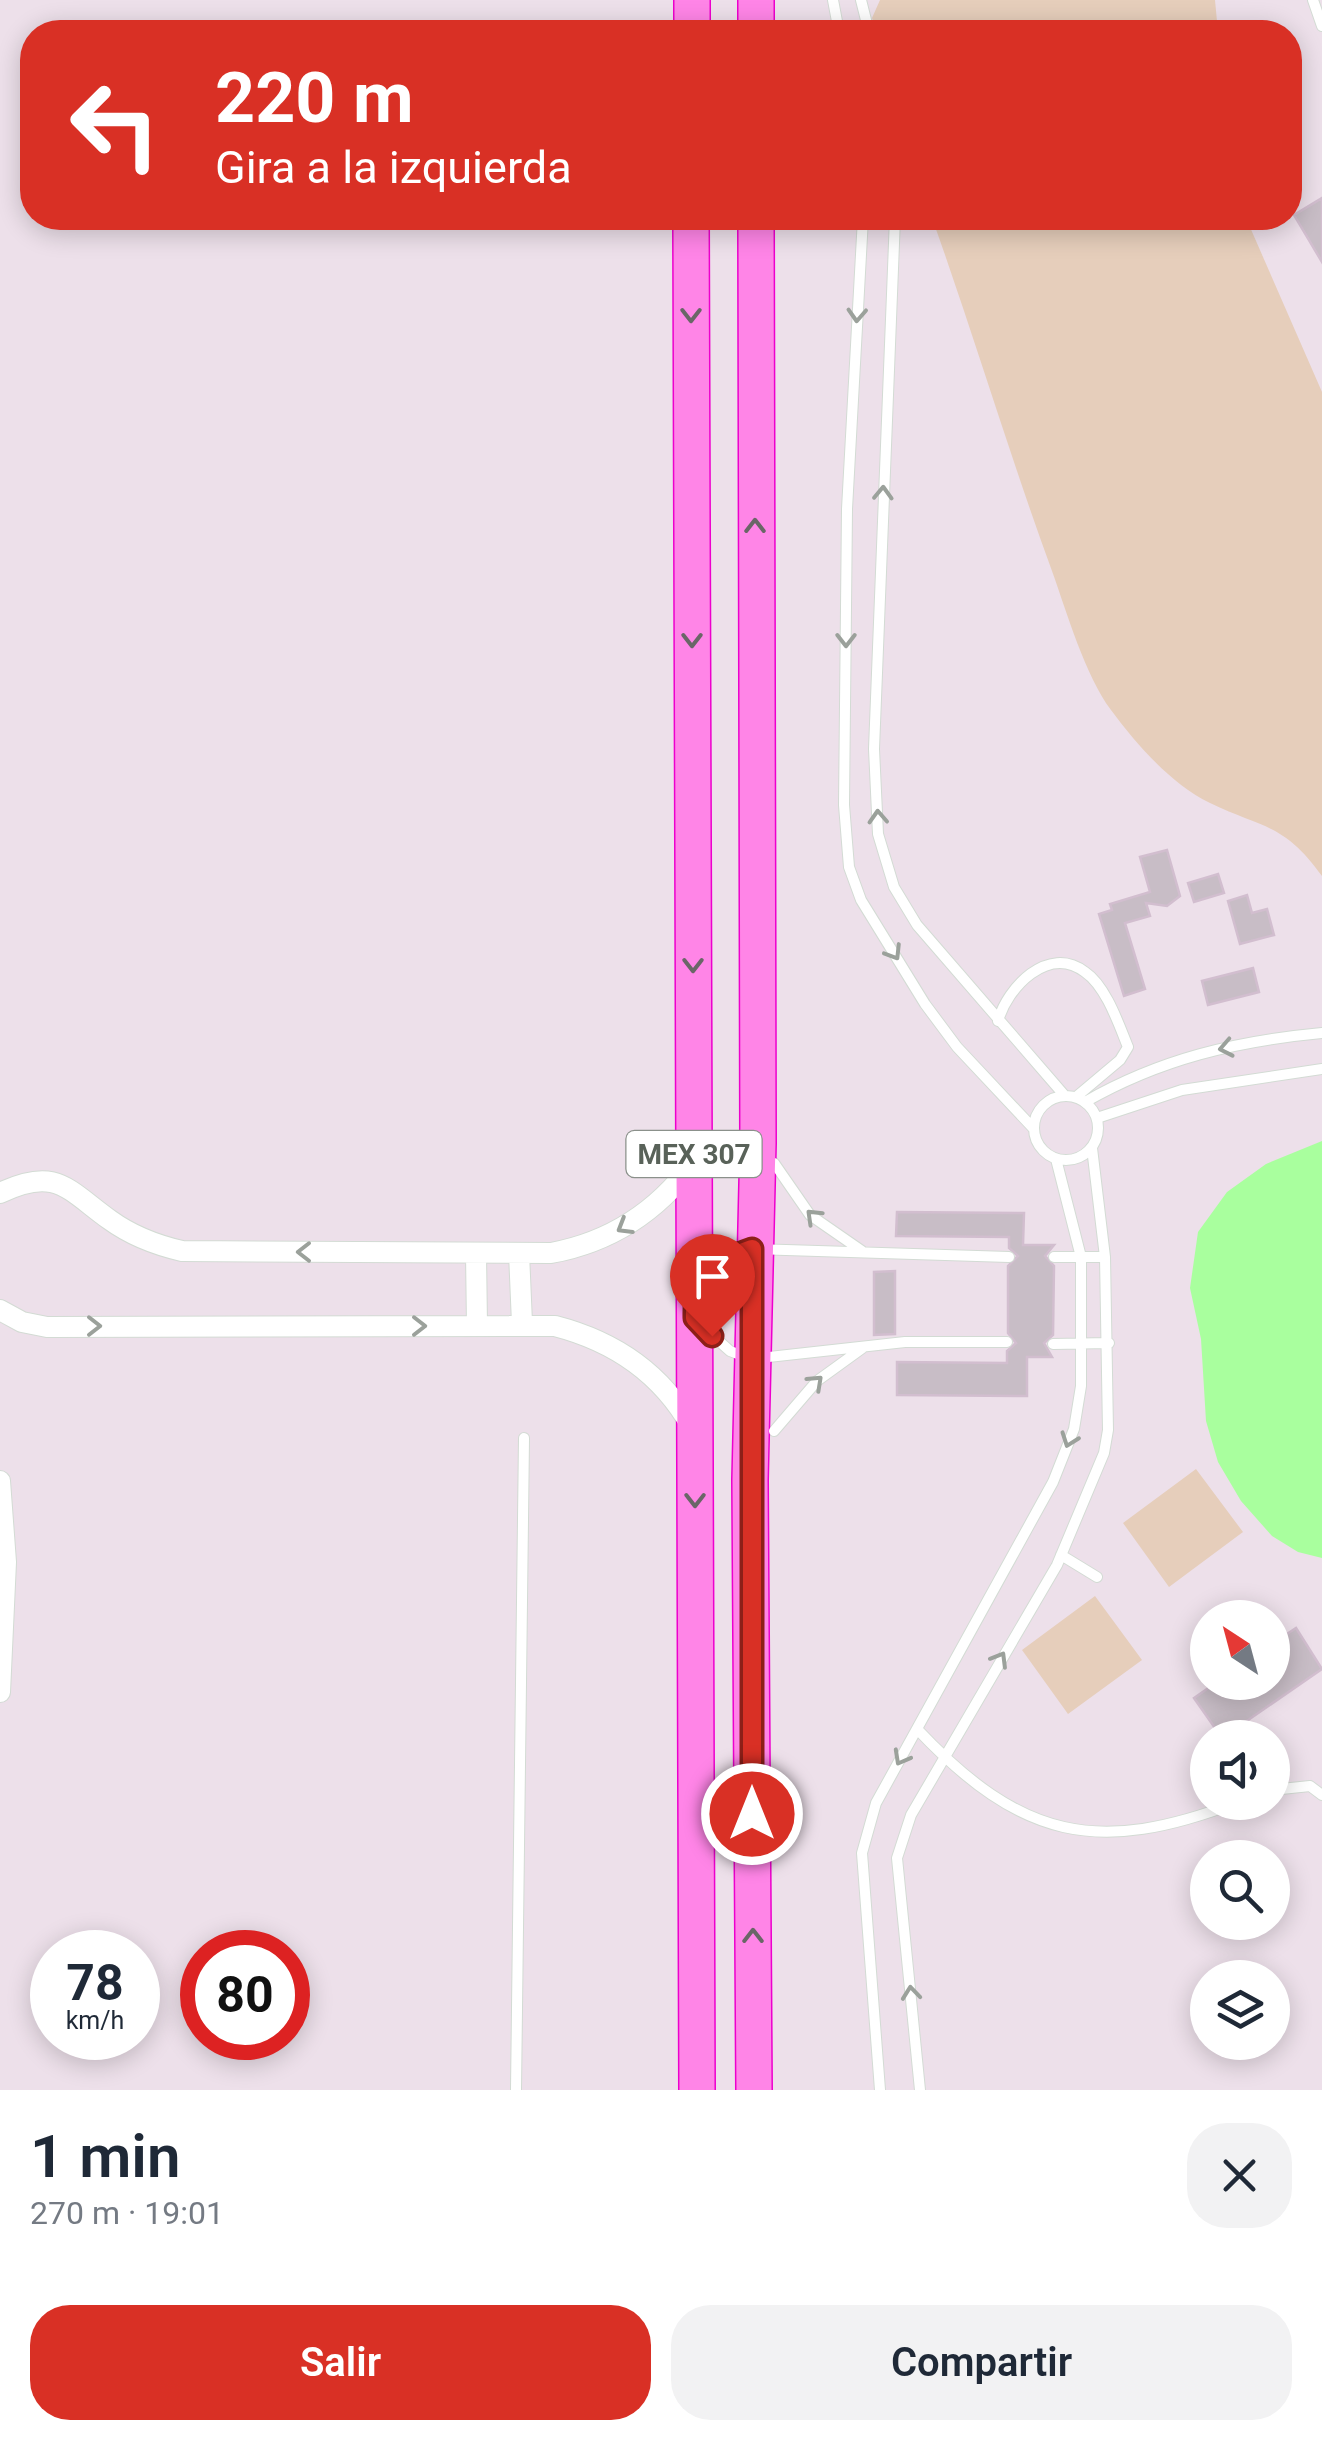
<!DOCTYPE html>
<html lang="es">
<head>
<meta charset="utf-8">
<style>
	:root { --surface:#fff; --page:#f2f2f3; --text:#1f2937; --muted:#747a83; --accent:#d93025 }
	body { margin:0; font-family:Roboto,sans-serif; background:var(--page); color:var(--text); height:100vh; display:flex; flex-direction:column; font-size:38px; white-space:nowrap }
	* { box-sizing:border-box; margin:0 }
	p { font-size:32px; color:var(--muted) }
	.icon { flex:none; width:55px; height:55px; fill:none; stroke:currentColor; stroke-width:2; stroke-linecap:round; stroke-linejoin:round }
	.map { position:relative; height:2090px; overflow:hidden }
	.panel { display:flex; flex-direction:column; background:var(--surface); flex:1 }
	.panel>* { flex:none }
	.banner { position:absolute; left:20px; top:20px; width:1282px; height:210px; border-radius:40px; box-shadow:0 5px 25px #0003; background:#d93025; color:#fff; overflow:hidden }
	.needle { width:65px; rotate:324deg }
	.tools { position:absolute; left:1190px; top:1600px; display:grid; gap:20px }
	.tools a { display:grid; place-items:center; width:100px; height:100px; border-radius:50%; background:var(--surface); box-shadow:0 5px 25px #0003; font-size:50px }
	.speed { position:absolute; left:30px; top:1930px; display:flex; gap:20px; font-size:50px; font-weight:700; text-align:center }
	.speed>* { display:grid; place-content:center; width:130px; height:130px; border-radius:50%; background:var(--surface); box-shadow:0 5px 25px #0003; line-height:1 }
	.speed small { font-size:25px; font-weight:400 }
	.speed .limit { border:15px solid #d22; background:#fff; color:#111 }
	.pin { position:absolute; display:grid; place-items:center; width:85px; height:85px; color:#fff; margin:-102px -42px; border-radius:50% 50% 50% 0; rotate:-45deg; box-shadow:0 0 10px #0007 }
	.pin .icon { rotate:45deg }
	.me { position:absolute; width:110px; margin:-55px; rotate:0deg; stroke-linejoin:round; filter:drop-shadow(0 0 8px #0008) }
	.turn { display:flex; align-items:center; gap:35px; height:210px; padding:0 30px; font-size:45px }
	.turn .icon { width:130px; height:130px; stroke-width:2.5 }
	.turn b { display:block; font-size:70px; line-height:85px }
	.round { display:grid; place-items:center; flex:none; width:105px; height:105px; border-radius:40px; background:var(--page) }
	.overview { display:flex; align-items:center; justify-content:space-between; height:170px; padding:0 30px }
	h1 { font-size:60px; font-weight:600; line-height:75px }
	.button { display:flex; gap:20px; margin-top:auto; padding:20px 30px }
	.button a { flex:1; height:115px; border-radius:40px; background:var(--accent); color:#fff; font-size:40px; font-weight:600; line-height:115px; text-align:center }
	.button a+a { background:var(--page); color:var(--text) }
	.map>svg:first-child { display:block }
</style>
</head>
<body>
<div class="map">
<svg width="1322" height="2090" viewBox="0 0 1322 2090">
	<rect width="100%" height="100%" fill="#ede0ea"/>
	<path fill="#e6cebb" d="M 880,0 L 1215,0 L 1218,32 L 877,32 L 872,18 Z
		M 932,218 L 1246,218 L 1322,392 L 1322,876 C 1284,823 1264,829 1210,803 C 1171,784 1137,745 1111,710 C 1085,675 1067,613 1052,571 C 1009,454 974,335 932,218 Z
		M 1196,1469 L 1243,1532 L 1169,1587 L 1123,1523 Z
		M 1095,1596 L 1142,1660 L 1068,1714 L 1022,1650 Z"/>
	<path fill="#a9ff9e" d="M 1322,1141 L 1322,1558 L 1298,1552 L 1272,1536 L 1241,1501 L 1218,1462 L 1206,1421 L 1201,1339 L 1190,1288 L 1198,1232 L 1227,1192 L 1266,1164 Z"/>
	<path fill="#c8bdc6" stroke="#d2becf" stroke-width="2.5" d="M 1322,198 L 1322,262 L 1294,215 Z
		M 1167,850 L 1180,896 L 1167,906 L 1146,903 L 1150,916 L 1125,923 L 1145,989 L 1124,996 L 1099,914 L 1112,910 L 1110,904 L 1150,892 L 1140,857 Z
		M 1218,874 L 1224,893 L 1194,902 L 1188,883 Z
		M 1247,895 L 1252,913 L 1267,909 L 1274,935 L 1240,944 L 1228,901 Z
		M 1253,968 L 1259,992 L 1208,1005 L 1202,981 Z
		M 897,1212 L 1024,1213 L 1023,1245 L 1054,1245 L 1045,1256 L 1054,1266 L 1053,1335 L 1044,1343 L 1052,1357 L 1027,1357 L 1027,1396 L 897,1395 L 897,1362 L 1007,1363 L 1007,1351 L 1016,1343 L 1008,1333 L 1008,1266 L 1018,1256 L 1009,1248 L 1009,1237 L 896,1236 Z
		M 895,1271 L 895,1334 L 874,1335 L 874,1272 Z
		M 1296,1628 L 1322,1669 L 1222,1738 L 1194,1698 L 1217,1682 L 1272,1682 L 1272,1644 Z"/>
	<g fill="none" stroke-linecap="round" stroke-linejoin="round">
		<g stroke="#d3dbd4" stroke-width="12">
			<path id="lane" d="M 833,0 L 839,32
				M 861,0 L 869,32
				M 1313,0 L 1322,26
				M 863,218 L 847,509 L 844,805 L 849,867 L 861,900 L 925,1004 L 957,1047 L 1034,1129
				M 895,218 L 874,749 L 878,834 L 894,887 L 917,925 L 1065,1096
				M 998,1021 C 1007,988 1048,944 1085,972 C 1106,986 1119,1025 1128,1047 L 1120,1060 L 1076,1097
				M1034 1128a32 32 0 1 1 64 0a32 32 0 1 1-64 0Z
				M 1085,1102 C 1160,1059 1236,1041 1322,1033
				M 1097,1118 L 1182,1090 L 1322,1069
				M 774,1163 L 810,1215 L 862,1251
				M 1054,1257 L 1105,1257
				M 704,1275 L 724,1259 L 752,1249 L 1009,1257
				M 702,1326 L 730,1351 L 751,1359 L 905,1342 L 1007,1342
				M 1053,1344 L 1109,1343
				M 774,1431 L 817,1381 L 864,1347
				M 1061,1555 L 1097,1577
				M 917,1729 C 1021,1839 1097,1856 1238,1802
				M 1272,1790 L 1310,1786 L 1322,1795
				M 516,2090 L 524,1438
				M 880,2090 L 862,1853 L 876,1803 L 1053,1482 L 1074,1429 L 1081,1386 L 1081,1257 L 1056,1159
				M 920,2090 L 897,1858 L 911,1815 L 1057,1565 L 1104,1453 L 1108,1430 L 1105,1257 L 1092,1148"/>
		</g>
		<g stroke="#d3dbd4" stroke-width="22">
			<path id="street" d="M 0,1193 C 56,1166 67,1189 110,1220 C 132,1236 156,1245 182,1251 L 551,1253 C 611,1242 657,1212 693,1163
				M 476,1253 L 477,1326
				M 519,1253 L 522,1323
				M 0,1310 L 22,1322 L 47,1327 L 555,1326 C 613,1341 661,1373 691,1426
				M 0,1481 L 6,1562 L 0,1692"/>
		</g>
		<g stroke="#ed00cd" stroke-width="38">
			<path id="highway" d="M 692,32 L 692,0
				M 756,32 L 756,0
				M 691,218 L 697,2090
				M 754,2090 L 750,1480 L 758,1143 L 756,218"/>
		</g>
		<use href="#lane" stroke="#fff" stroke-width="10"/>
		<use href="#street" stroke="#fff" stroke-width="20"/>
		<use href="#highway" stroke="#ff85e7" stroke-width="35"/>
	</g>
	<defs><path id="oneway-chevron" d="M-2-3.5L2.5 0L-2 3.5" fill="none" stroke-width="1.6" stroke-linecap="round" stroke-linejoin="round" transform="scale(2.5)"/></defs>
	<g stroke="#6a6667">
		<use href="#oneway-chevron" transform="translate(691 315) rotate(90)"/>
		<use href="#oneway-chevron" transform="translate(755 526) rotate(-90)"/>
		<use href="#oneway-chevron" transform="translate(692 640) rotate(90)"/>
		<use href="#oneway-chevron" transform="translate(693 965) rotate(90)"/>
		<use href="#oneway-chevron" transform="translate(695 1500) rotate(90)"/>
		<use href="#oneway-chevron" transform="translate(753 1936) rotate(-90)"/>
	</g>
	<g stroke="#9ba19b">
		<use href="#oneway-chevron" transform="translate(857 315) rotate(93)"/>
		<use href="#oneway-chevron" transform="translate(883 493) rotate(-88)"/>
		<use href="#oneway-chevron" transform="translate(846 640) rotate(90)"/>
		<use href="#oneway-chevron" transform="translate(878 817) rotate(-93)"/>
		<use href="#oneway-chevron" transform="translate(894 953) rotate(58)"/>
		<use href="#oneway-chevron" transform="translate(1226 1048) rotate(169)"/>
		<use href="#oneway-chevron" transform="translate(813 1216) rotate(-136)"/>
		<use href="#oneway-chevron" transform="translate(624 1227) rotate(149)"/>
		<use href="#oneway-chevron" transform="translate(304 1252) rotate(-180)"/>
		<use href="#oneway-chevron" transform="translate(94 1326)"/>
		<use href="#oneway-chevron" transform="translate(419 1326)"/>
		<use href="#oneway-chevron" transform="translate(816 1382) rotate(-43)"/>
		<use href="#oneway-chevron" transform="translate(1069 1440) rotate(110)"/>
		<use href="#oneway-chevron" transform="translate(1000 1659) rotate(-59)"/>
		<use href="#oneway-chevron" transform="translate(901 1758) rotate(119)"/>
		<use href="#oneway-chevron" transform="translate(911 1993) rotate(-96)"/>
	</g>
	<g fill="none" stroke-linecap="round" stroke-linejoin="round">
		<g stroke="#8d1f18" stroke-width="25">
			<path id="route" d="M 712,1336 L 695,1318 C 694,1272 710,1264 752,1249 L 752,1814"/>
		</g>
		<use href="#route" stroke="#d93025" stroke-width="18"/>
	</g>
	<g text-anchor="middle" stroke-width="8" stroke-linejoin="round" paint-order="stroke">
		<rect fill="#fff" stroke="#8b918b" stroke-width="2.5" x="626.5" y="1131" width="135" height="46" rx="8"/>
		<g font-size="28" font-weight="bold" fill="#596259">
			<text x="694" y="1164">MEX 307</text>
		</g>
	</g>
</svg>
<div class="tools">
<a><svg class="needle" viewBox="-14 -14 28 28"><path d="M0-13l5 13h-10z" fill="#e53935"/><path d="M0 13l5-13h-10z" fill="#747a83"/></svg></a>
<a><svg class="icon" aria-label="sound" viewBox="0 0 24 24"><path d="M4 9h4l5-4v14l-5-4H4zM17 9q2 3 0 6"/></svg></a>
<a><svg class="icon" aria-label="search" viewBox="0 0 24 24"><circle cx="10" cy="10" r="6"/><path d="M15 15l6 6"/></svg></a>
<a><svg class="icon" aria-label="layers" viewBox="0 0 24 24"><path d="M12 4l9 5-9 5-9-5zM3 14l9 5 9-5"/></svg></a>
</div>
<div class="speed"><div>78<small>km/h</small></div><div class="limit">80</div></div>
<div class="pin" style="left:712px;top:1336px;background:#d93025"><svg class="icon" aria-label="arrive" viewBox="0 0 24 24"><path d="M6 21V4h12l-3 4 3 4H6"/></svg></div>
<svg class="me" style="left:752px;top:1814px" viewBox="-20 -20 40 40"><circle r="17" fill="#d93025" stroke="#fff" stroke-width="3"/><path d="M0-11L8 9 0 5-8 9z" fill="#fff"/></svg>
<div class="banner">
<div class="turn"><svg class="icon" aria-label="left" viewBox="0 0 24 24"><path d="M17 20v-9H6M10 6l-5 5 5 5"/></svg><div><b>220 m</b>Gira a la izquierda</div></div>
</div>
</div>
<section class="panel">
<div class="overview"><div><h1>1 min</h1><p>270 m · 19:01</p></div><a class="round"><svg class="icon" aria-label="close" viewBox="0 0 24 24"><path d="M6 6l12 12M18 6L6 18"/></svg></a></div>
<div class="button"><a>Salir</a><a>Compartir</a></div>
</section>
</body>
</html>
